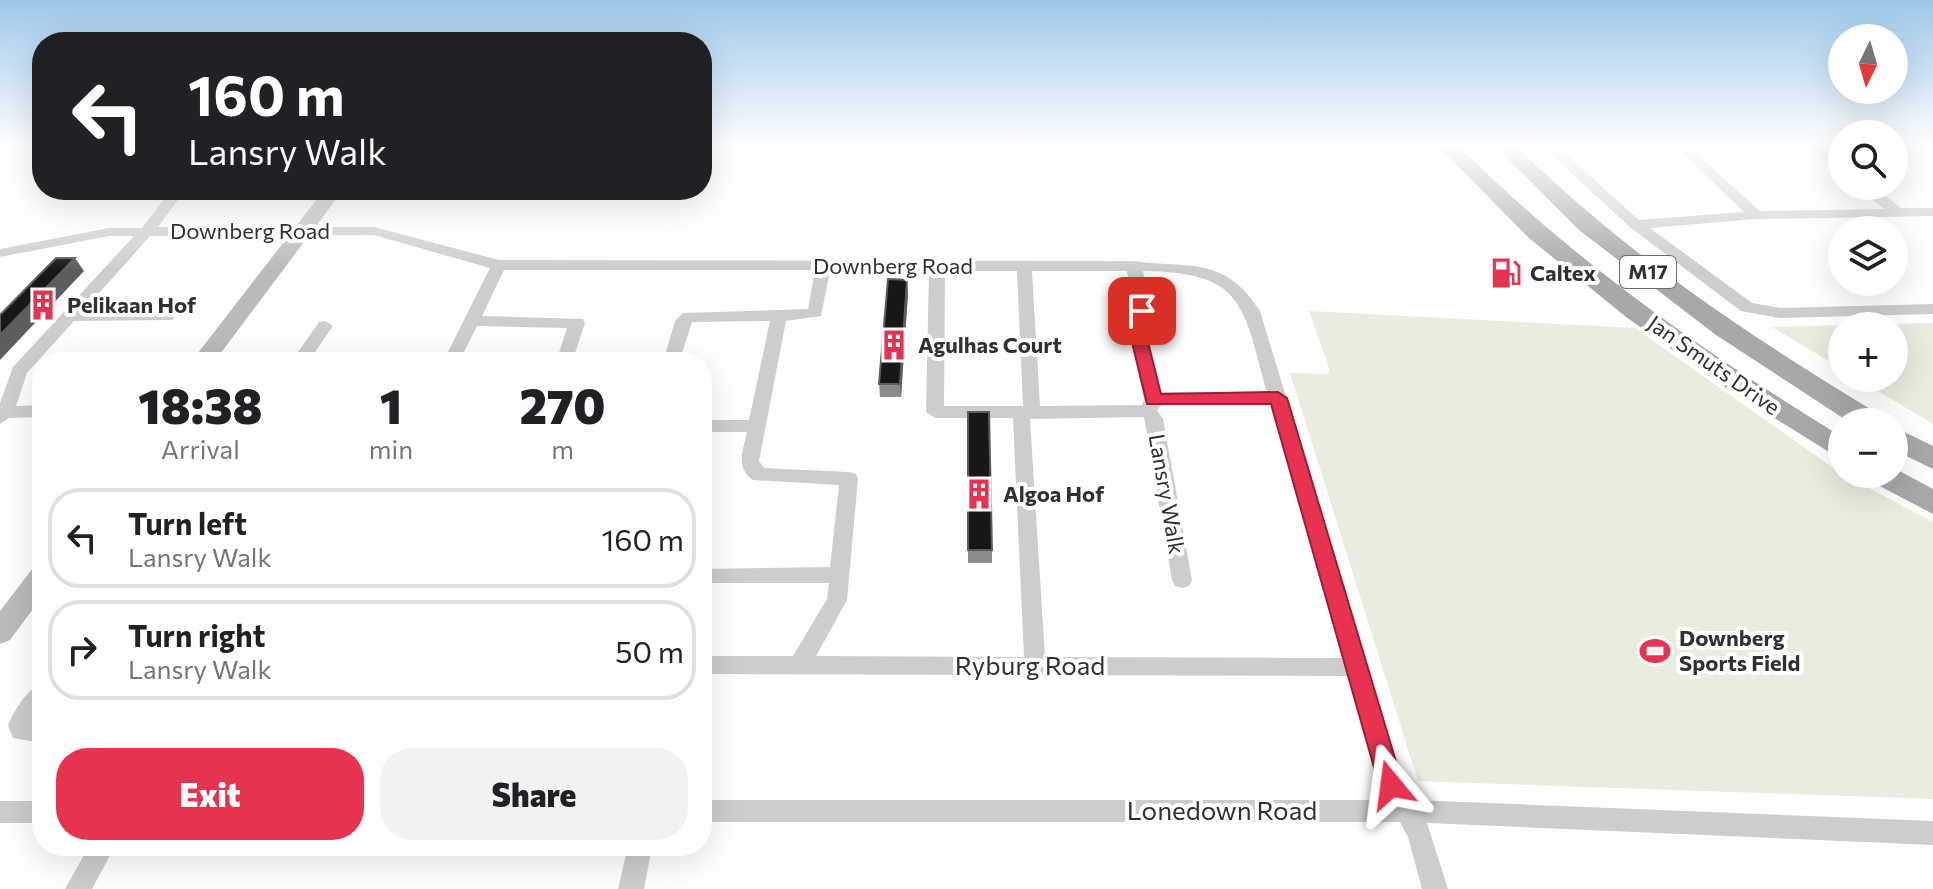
<!DOCTYPE html>
<html lang="en">
<head>
<meta charset="utf-8">
<style>
	:root { --surface:#fff; --page:#f2f2f2; --text:#202124; --muted:#757577; --line:#e0e0e0; --accent:#e73350 }
	body { margin:0; font-family:Commissioner,sans-serif; background:var(--page); color:var(--text); height:100vh; display:flex; flex-direction:column; font-size:30px; white-space:nowrap }
	* { box-sizing:border-box; margin:0 }
	p { font-size:26px; color:var(--muted) }
	.icon { flex:none; width:44px; height:44px; fill:none; stroke:currentColor; stroke-width:2; stroke-linecap:round; stroke-linejoin:round }
	.map { position:relative; flex:1; overflow:hidden }
	.sheet { position:absolute; left:32px; top:352px; width:680px; height:504px; display:flex; flex-direction:column; background:var(--surface); border-radius:32px; box-shadow:0 8px 32px #0002 }
	.sheet>* { flex:none }
	.banner { position:absolute; left:32px; top:32px; width:680px; height:168px; border-radius:32px; box-shadow:0 8px 32px #0002; background:#202124; color:#fff; overflow:hidden }
	.needle { width:52px; rotate:185deg }
	.fabs { position:absolute; left:1828px; top:24px; display:grid; gap:16px }
	.fabs a { display:grid; place-items:center; width:80px; height:80px; border-radius:50%; background:var(--surface); box-shadow:0 8px 32px #0002; font-size:40px }
	.pin { position:absolute; display:grid; place-items:center; width:68px; height:68px; color:#fff; margin:-34px; border-radius:16px; box-shadow:0 4px 12px #0006 }
	.me { position:absolute; width:88px; margin:-44px; rotate:344deg; stroke-linejoin:round; filter:drop-shadow(0 0 6px #0008) }
	.turn { display:flex; align-items:center; gap:28px; height:168px; padding:0 24px; font-size:36px }
	.turn .icon { width:104px; height:104px; stroke-width:2.5 }
	.turn b { display:block; font-size:56px; line-height:68px }
	.eta { display:flex; justify-content:space-evenly; align-items:center; height:136px; text-align:center }
	.eta b { font-size:48px; font-weight:800; line-height:56px }
	.button { display:flex; gap:16px; margin-top:auto; padding:16px 24px }
	.button a { flex:1; height:92px; border-radius:32px; background:var(--accent); color:#fff; font-size:32px; font-weight:800; line-height:92px; text-align:center }
	.button a+a { background:var(--page); color:var(--text) }
	ul { padding:0; list-style:none }
	li { display:flex; align-items:center; gap:24px; height:100px; margin:0 16px 12px; padding:0 8px; border:4px solid var(--line); border-radius:32px }
	li div { flex:1 }
	li b { display:block; font-size:30px }
	li em { font-style:normal }
	.map>svg:first-child { display:block }
</style>
</head>
<body>
<div class="map">
<svg width="1933" height="889" viewBox="0 0 1933 889">
	<rect width="100%" height="100%" fill="#fff"/>
	<path fill="#e8edde" d="M 1309,311 L 1635,328 L 1842,474 L 1933,522 L 1933,799 L 1418,781 L 1290,373 L 1327,374 L 1330,371 Z
		M 1933,323 L 1933,424 L 1856,378 L 1894,378 L 1894,326 L 1842,326 L 1842,369 L 1772,327 Z"/>
	<g fill="none" stroke-linecap="round" stroke-linejoin="round">
		<path stroke="#cbe3ed" stroke-width="4" d="M 0,149 L 6,146"/>
		<path fill="#cdcdcd" fill-rule="evenodd" d="M 1542,146 L 1557,146 L 1639,220 L 1744,212 L 1675,146 L 1688,146 L 1760,211 L 1884,209 L 1857,186 L 1873,186 L 1901,208 L 1933,208 L 1933,216 L 1756,219 L 1650,228 L 1752,303 L 1780,308 L 1933,304 L 1933,314 L 1780,318 L 1741,311 L 1631,228 Z
			M 1805,146 L 1820,146 L 1842,162 L 1842,173 Z
			M 171,190 L 185,190 L 158,227 L 374,227 L 499,260 L 1134,261 C 1190,269 1224,255 1260,311 L 1402,781 L 1413,800 L 1933,821 L 1933,845 L 1427,823 L 1448,889 L 1422,889 L 1408,837 L 1400,822 L 702,822 L 702,800 L 1387,800 L 1379,785 L 1348,676 L 702,674 L 702,656 L 793,656 L 827,599 L 829,583 L 709,583 L 702,581 L 702,569 L 830,567 L 839,485 L 753,480 C 735,468 743,450 747,432 L 702,432 L 702,420 L 749,420 L 770,321 L 692,322 L 679,362 L 663,362 L 675,321 L 683,313 L 808,309 L 815,270 L 504,270 L 482,316 L 583,319 L 585,323 L 572,362 L 556,362 L 567,328 L 477,326 L 459,362 L 443,362 L 490,268 L 374,235 L 150,236 L 83,311 L 167,311 L 175,316 L 173,320 L 74,321 L 27,373 L 16,406 L 42,405 L 42,417 L 9,418 L 0,424 L 0,403 L 13,367 L 134,236 L 109,236 L 0,257 L 0,249 L 109,228 L 142,228 ZM 830,271 L 929,271 L 926,412 L 935,418 L 1013,418 L 1024,657 L 816,656 L 847,600 L 858,479 L 856,474 L 849,472 L 764,468 L 759,461 L 786,321 L 821,316 ZM 945,271 L 1017,271 L 1023,406 L 944,406 ZM 1032,271 L 1127,271 L 1134,311 L 1130,334 L 1144,400 L 1142,405 L 1040,406 ZM 1143,271 C 1245,272 1243,306 1267,392 L 1160,392 L 1146,334 L 1150,311 ZM 1163,403 L 1271,404 L 1343,658 L 1045,657 L 1030,419 L 1144,417 L 1172,580 L 1175,586 L 1182,588 L 1189,586 L 1192,580 L 1163,419 L 1157,410 Z
			M 325,321 L 333,326 L 308,362 L 291,362 L 319,322 Z
			M 42,683 L 42,711 L 34,722 L 42,723 L 42,743 L 13,738 L 8,725 C 14,711 27,689 42,683 Z
			M 0,801 L 42,801 L 42,823 L 0,823 Z
			M 89,846 L 115,846 L 92,889 L 65,889 Z
			M 628,846 L 652,846 L 644,889 L 618,889 Z"/>
		<path fill="#bababa" fill-rule="evenodd" d="M 324,190 L 343,190 L 214,362 L 191,362 Z
			M 42,565 L 42,597 L 10,640 L 0,644 L 0,611 L 33,568 Z"/>
		<path fill="#a8a8a8" fill-rule="evenodd" d="M 1438,146 L 1459,146 C 1573,261 1704,352 1842,437 L 1842,460 L 1728,389 L 1626,317 L 1529,238 Z
			M 1495,146 L 1516,146 C 1625,254 1750,336 1880,415 L 1884,422 L 1849,422 L 1716,335 L 1579,230 Z
			M 1894,427 L 1933,446 L 1933,469 L 1894,450 Z
			M 1894,468 L 1933,489 L 1933,514 L 1872,482 L 1868,474 L 1894,474 Z"/>
	</g>
	<path fill="#8b8b8b" d="M 908,293 L 901,397 L 880,397 L 879,384 Z
		M 968,412 L 992,550 L 992,563 L 968,563 Z"/>
	<path fill="#5d5d5d" d="M 75,258 L 84,271 L 0,360 L 0,335 Z
		M 907,280 L 908,293 L 901,397 L 900,384 Z
		M 705,423 L 708,437 L 702,463 L 702,435 Z"/>
	<path fill="#171717" stroke="#5d5d5d" stroke-width="2" d="M 56,258 L 75,258 L 0,335 L 0,315 Z
		M 888,279 L 907,280 L 900,384 L 879,384 Z
		M 968,412 L 989,412 L 992,550 L 968,550 Z"/>
	<linearGradient id="sky" x2="0" y2="1"><stop stop-color="#9cc7ea"/><stop offset="0.54" stop-color="#fff"/><stop offset="1" stop-color="#fff" stop-opacity="0"/></linearGradient>
	<rect width="1933" height="270" fill="url(#sky)"/>
	<path fill="#e73350" stroke="#962134" stroke-width="2" d="M 1142,306 L 1150,311 L 1146,334 L 1161,394 L 1278,392 L 1287,398 L 1403,785 L 1399,793 L 1391,796 L 1383,793 L 1379,785 L 1271,404 L 1147,404 L 1130,334 L 1134,311 Z"/>
	<defs>
		<g id="fuel-bare" transform="scale(2.4)"><path d="M-5.5-6h7V0h2V4h1.3V-2.5L3-4.5l.8-.8L6-3V5H2.5V1h-1V6h-7ZM-4.2-4.7v3.2H.2V-4.7Z" fill="#e73350" stroke="#fff" stroke-width="2.5" paint-order="stroke"/></g>
		<g id="building-bare" transform="scale(2.4)"><path d="M-4-6H4V6H1V3H-1V6H-4ZM-2.5-4.3h1.7v1.8h-1.7ZM.8-4.3h1.7v1.8H.8ZM-2.5-1h1.7V.8h-1.7ZM.8-1h1.7V.8H.8Z" fill="#e73350" stroke="#fff" stroke-width="2.5" paint-order="stroke"/></g>
		<g id="stadium-bare" transform="scale(2.4)"><path d="M0-5a6.5 5 0 1 0 0 10a6.5 5 0 1 0 0-10ZM-3.5-1.8h7v3.6h-7Z" fill="#e73350" stroke="#fff" stroke-width="2.5" paint-order="stroke"/></g>
	</defs>
	<g fill-rule="evenodd">
		<use href="#fuel-bare" x="1506" y="273"/>
		<use href="#building-bare" x="43" y="305"/>
		<use href="#building-bare" x="894" y="345"/>
		<use href="#building-bare" x="979" y="494"/>
		<use href="#stadium-bare" x="1655" y="651"/>
	</g>
	<g text-anchor="middle" stroke-width="8" stroke-linejoin="round" paint-order="stroke">
		<rect fill="#fff" stroke="#6e6e6e" stroke-width="2" x="1620" y="256" width="56" height="32" rx="6"/>
		<g font-size="20" font-weight="bold" fill="#303030">
			<text x="1648" y="279">M17</text>
		</g>
		<g font-size="22" fill="#303030" stroke="#fff">
			<text x="250" y="239">Downberg Road</text>
			<text x="893" y="274">Downberg Road</text>
			<text transform="translate(1714 365) rotate(35)" y="8">Jan Smuts Drive</text>
			<text transform="translate(1167 494) rotate(80)" y="8">Lansry Walk</text>
		</g>
		<g font-size="22" font-weight="bold" fill="#303030" stroke="#fff" text-anchor="start">
			<text x="1530" y="281">Caltex</text>
			<text x="67" y="313">Pelikaan Hof</text>
			<text x="918" y="353">Agulhas Court</text>
			<text x="1003" y="502">Algoa Hof</text>
			<text x="1679" y="646">Downberg<tspan x="1679" dy="25">Sports Field</tspan></text>
		</g>
		<g font-size="26" fill="#303030" stroke="#fff">
			<text x="1030" y="675">Ryburg Road</text>
			<text x="1222" y="820">Lonedown Road</text>
		</g>
	</g>
</svg>
<div class="fabs">
<a><svg class="needle" viewBox="-14 -14 28 28"><path d="M0-13l5 13h-10z" fill="#e53935"/><path d="M0 13l5-13h-10z" fill="#757577"/></svg></a>
<a><svg class="icon" aria-label="search" viewBox="0 0 24 24"><circle cx="10" cy="10" r="6"/><path d="M15 15l6 6"/></svg></a>
<a><svg class="icon" aria-label="layers" viewBox="0 0 24 24"><path d="M12 4l9 5-9 5-9-5zM3 14l9 5 9-5"/></svg></a>
<a>+</a>
<a>−</a>
</div>
<div class="pin" style="left:1142px;top:311px;background:#d93025"><svg class="icon" aria-label="arrive" viewBox="0 0 24 24"><path d="M6 21V4h12l-3 4 3 4H6"/></svg></div>
<svg class="me" style="left:1391px;top:785px" viewBox="-20 -20 40 40"><path d="M0-17L14 15 0 8-14 15z" fill="#e73350" stroke="#fff" stroke-width="4"/></svg>
<div class="banner">
<div class="turn"><svg class="icon" aria-label="left" viewBox="0 0 24 24"><path d="M17 20v-9H6M10 6l-5 5 5 5"/></svg><div><b>160 m</b>Lansry Walk</div></div>
</div>
<section class="sheet">
<div class="eta">
<div><b>18:38</b><p>Arrival</p></div>
<div><b>1</b><p>min</p></div>
<div><b>270</b><p>m</p></div>
</div>
<ul>
<li><svg class="icon" aria-label="left" viewBox="0 0 24 24"><path d="M17 20v-9H6M10 6l-5 5 5 5"/></svg><div><b>Turn left</b><p>Lansry Walk</p></div><em>160 m</em></li>
<li><svg class="icon" aria-label="right" viewBox="0 0 24 24"><path d="M7 20v-9h11M14 6l5 5-5 5"/></svg><div><b>Turn right</b><p>Lansry Walk</p></div><em>50 m</em></li>
</ul>
<div class="button"><a>Exit</a><a>Share</a></div>
</section>
</div>
</body>
</html>
